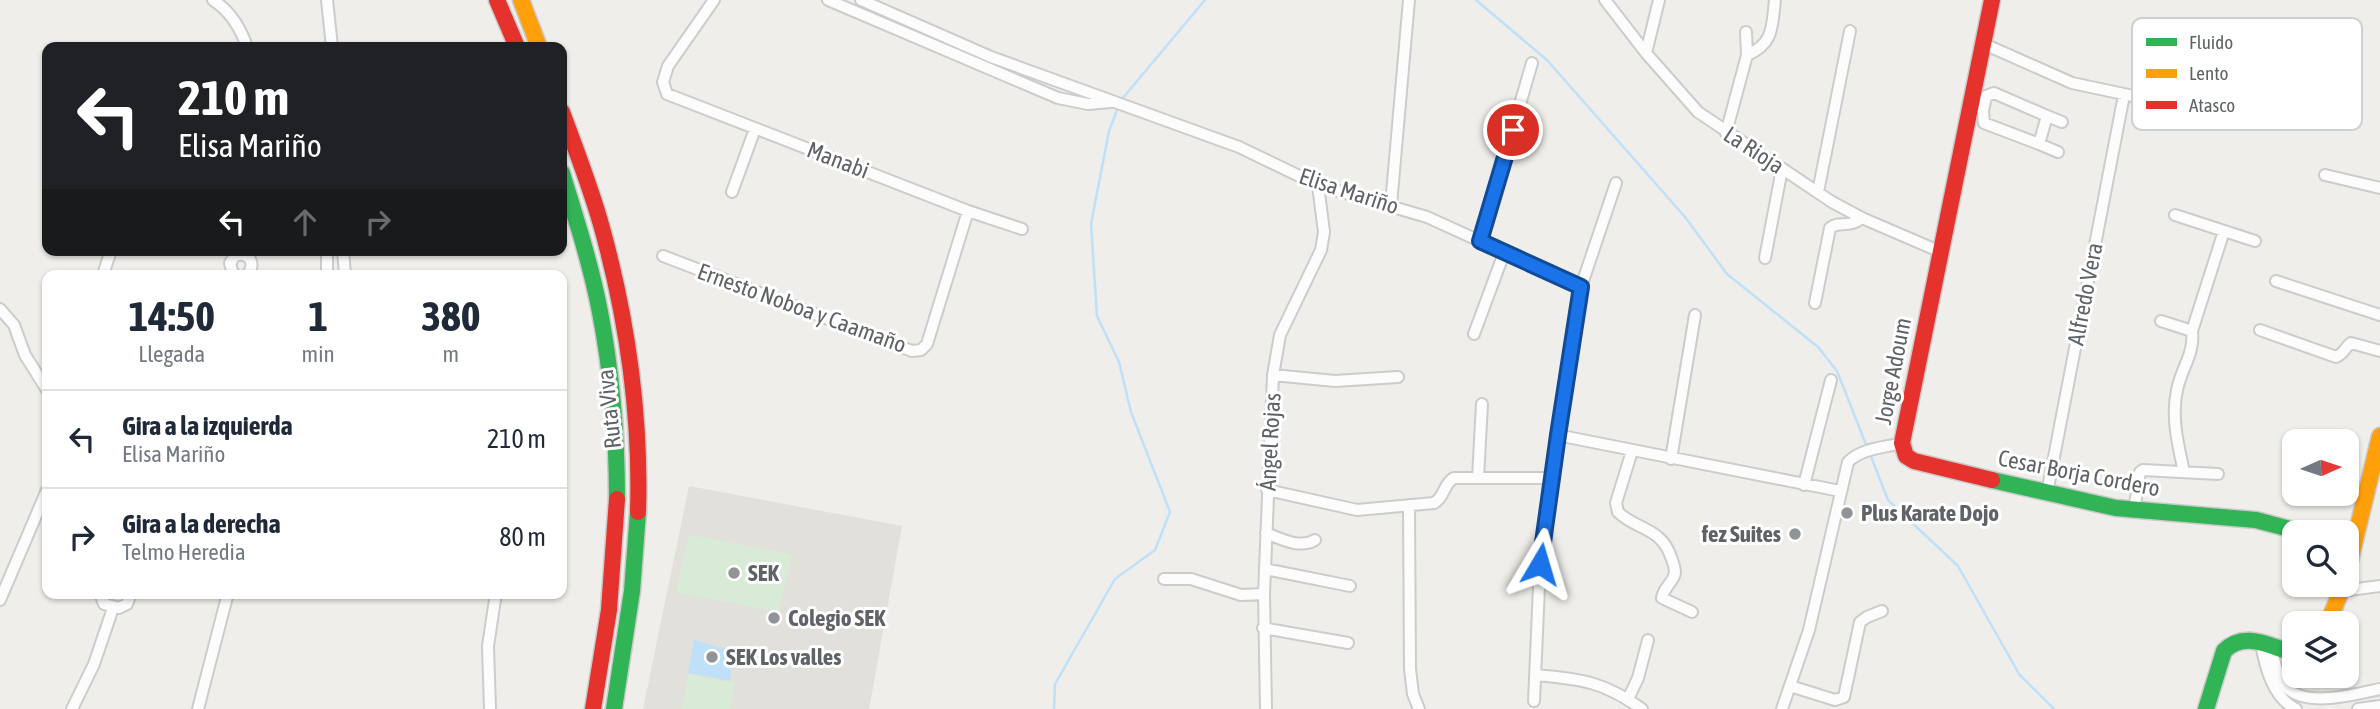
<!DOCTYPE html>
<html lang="es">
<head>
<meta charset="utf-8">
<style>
	:root { --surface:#fff; --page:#f6f6f7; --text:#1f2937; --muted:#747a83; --line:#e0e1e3 }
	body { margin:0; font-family:"Asap Condensed",sans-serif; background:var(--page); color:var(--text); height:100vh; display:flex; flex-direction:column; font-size:26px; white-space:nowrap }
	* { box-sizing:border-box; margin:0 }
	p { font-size:23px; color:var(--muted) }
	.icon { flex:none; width:38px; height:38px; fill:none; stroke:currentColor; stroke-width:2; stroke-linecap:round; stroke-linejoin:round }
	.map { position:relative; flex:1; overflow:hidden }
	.details { position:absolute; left:42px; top:270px; width:525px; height:329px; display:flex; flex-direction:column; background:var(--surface); border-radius:14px; box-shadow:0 2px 5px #0004 }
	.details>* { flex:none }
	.banner { position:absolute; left:42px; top:42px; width:525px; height:214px; border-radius:14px; box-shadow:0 2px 5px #0004; background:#202124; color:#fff; overflow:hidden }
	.needle { width:46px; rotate:87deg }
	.controls { position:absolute; left:2282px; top:429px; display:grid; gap:14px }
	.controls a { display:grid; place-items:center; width:77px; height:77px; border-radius:14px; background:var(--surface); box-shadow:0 2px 5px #0004; font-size:35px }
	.pin { position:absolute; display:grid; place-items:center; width:60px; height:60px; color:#fff; margin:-30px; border:4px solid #fff; border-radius:50%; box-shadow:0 2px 7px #0007 }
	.me { position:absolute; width:77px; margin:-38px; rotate:7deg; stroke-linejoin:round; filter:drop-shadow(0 0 5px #0008) }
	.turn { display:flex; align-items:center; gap:24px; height:147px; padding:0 21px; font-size:32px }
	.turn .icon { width:91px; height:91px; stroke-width:2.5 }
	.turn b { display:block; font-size:49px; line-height:60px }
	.lanes { display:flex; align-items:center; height:66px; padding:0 21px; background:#0003; justify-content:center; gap:35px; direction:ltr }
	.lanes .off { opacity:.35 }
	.eta { display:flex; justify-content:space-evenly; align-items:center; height:119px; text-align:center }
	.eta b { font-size:42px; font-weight:700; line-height:49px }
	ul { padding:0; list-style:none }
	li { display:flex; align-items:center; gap:21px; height:98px; padding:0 21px; border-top:2px solid var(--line) }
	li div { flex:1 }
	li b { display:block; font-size:26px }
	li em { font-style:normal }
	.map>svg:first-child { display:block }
</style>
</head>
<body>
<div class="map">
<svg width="2380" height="709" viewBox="0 0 2380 709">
	<rect width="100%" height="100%" fill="#efeeea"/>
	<path fill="#e2e0da" d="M 689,486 L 902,526 L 869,709 L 643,709 Z"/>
	<path fill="#d8ebd6" d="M 689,535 L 792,554 L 779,612 L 676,592 Z
		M 688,674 L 735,683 L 730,709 L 682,709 Z"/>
	<path fill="#bfe0f9" d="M 694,640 L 734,651 L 730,681 L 688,673 Z"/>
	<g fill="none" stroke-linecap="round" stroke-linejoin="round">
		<path stroke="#bfe0f9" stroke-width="2.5" d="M 1476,0 L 1547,60 L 1685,217 L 1727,274 L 1818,347 L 1837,371 L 1867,447
			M 1122,99 L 1205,0
			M 1870,454 L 1888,500 L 1958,566 L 2019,674 L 2054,709
			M 1054,709 L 1055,684 L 1115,579 L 1155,550 L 1170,512 L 1131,412 L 1119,362 L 1097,316 L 1091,224 L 1109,131 L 1119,105"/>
		<g stroke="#cbcccc" stroke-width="14">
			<path id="street" d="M 213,0 C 230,11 241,29 247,47
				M 327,0 L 332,47
				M 714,0 L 668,66 L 663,82 L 667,94 L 968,211 L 1022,229
				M 828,0 L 1058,98 L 1088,104 L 1111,102
				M 861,0 L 991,57 L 1239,147 L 1318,185 L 1427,217 L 1581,287
				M 1605,0 L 1646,53 L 1698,112 L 1832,202 L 1862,218 L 1941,252
				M 1984,44 L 2072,83 L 2152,100 L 2160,97 L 2165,86
				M 1646,53 L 1659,0
				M 1747,55 C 1774,44 1772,26 1775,0
				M 1994,93 L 2047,116 L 2039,144 L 1984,123 L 1983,111 L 1986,96 Z
				M 2047,116 L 2062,122
				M 1726,133 L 1747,55 L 1746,32
				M 2039,144 L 2058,152
				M 2325,175 L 2380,188
				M 732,192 L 755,129
				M 1818,192 L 1850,31
				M 1391,205 L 1409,0
				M 2175,215 L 2255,241
				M 1480,241 L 1532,63
				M 343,250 L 345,275
				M 663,256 L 912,351 L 921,350 L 927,344 L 968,211
				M 1765,258 L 1782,169
				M 103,275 L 111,250
				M 235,275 L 232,271 L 230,263 L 235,256 C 249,251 257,264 247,275
				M 327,275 L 327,250
				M 2276,281 L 2380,315
				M 1815,303 L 1830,228 C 1839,220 1848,229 1862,218
				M 0,309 L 14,325 L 25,355 L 47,390
				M 2161,321 L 2192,331
				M 2260,330 L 2336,357 C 2344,354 2345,347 2351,343 L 2380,351
				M 1474,334 L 1504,253
				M 1273,375 L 1335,381 L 1398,377
				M 1557,435 L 1840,491
				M 1632,451 L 1616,503 L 1618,512 C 1636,530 1661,527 1671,557 C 1673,562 1675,568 1675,573 C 1673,583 1663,588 1662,598 L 1692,612
				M 1671,459 L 1695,315
				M 2184,472 C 2178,445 2171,417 2177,390 C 2181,369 2195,353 2192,331 L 2224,231
				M 1478,478 L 1482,404
				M 1804,485 L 1831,380
				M 1267,490 L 1357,510 L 1434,503 C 1445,497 1443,484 1454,478 L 1552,478
				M 2047,493 L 2124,95
				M 1409,505 L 1410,669 L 1413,694 L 1419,709
				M 2134,511 L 2140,472 L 2143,470 L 2218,474
				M 1266,533 C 1281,539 1300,549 1315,540
				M 1265,569 L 1350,586
				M 1164,579 L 1191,579 L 1241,595 L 1264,594
				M 2342,591 L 2380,586
				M 100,593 L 104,604 L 119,608 L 127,604 L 131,593
				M 0,600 L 47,490
				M 1263,628 L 1348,643
				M 2261,643 C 2265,667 2273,698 2296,709
				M 2272,647 C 2274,660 2277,678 2287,688 C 2307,708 2356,694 2380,689
				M 1536,675 C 1582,679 1604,682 1642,709
				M 1790,686 L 1835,700 L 1844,697 L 1860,622 L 1867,617 L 1882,611
				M 1628,699 L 1638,678 L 1648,640
				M 1534,701 L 1540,564 L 1574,325 L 1581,287 L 1616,183
				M 72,709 L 94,664 L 113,608
				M 198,709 L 228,593
				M 490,709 L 488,646 L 496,593
				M 1266,709 L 1264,594 L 1273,375 L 1280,335 L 1321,250 L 1324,232 L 1318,185
				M 1782,709 L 1809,630 L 1848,462 C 1862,448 1883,448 1902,443
				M 2358,709 L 2380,706"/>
		</g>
		<g stroke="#cacacb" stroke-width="19">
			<path id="fast" d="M 562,173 C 576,219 591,265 600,312 C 612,374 617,436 617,499
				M 1992,480 L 2116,508 L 2256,520 L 2301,532
				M 614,709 L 632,591 L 638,512
				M 2206,709 L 2224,651 C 2245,630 2270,647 2294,653"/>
		</g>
		<g stroke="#cacacb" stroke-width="19">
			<path id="slow" d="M 521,0 L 539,47
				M 2347,573 L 2380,436
				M 2328,623 L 2344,584"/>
		</g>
		<g stroke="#cacacb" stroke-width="19">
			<path id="jam" d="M 497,0 L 517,47
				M 562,112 C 576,150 591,188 602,228 C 627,319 641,417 638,512
				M 1992,480 L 1914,461 L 1906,456 L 1902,443 L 1992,0
				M 593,709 L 609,610 L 617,499"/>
		</g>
		<use href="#street" stroke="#fdfcfc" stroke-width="10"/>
		<use href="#fast" stroke="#30b455" stroke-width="16"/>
		<use href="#slow" stroke="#ff9f0a" stroke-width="16"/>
		<use href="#jam" stroke="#e5322d" stroke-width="16"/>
	</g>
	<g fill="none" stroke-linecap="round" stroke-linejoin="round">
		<g stroke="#114b97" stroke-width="18">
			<path id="route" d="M 1513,130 L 1480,241 L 1581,287 L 1558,435 L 1540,564"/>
		</g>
		<use href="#route" stroke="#1a73e8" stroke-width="12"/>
	</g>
	<g fill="#919496" stroke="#fff" stroke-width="2.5">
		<circle cx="1847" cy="513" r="7"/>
		<circle cx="1795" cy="534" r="7"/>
		<circle cx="734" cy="573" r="7"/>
		<circle cx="774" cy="618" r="7"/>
		<circle cx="712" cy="657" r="7"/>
	</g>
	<g text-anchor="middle" stroke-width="6" stroke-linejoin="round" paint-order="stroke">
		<g font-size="23" fill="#5f6368" stroke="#fff">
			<text transform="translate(1754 150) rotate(33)" y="8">La Rioja</text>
			<text transform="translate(838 160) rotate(21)" y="8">Manabi</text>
			<text transform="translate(1349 191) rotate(18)" y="8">Elisa Mariño</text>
			<text transform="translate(2085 294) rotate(-79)" y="8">Alfredo Vera</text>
			<text transform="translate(802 308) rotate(20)" y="8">Ernesto Noboa y Caamaño</text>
			<text transform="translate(1893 371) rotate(-79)" y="8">Jorge Adoum</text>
			<text transform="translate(609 409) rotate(-96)" y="8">Ruta Viva</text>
			<text transform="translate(1270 442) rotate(-87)" y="8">Ángel Rojas</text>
			<text transform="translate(2079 473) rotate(11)" y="8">Cesar Borja Cordero</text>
		</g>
		<g font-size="23" font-weight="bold" fill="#5f6368" stroke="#fff" text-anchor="start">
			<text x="1861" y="521">Plus Karate Dojo</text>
			<text x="1781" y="542" text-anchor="end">fez Suites</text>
			<text x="748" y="581">SEK</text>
			<text x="788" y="626">Colegio SEK</text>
			<text x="726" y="665">SEK Los valles</text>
		</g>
	</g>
	<rect x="2132" y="18" width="230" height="112" rx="10" fill="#fff" stroke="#cfd0d2" stroke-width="2"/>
	<rect x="2146" y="38" width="31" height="8" fill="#30b455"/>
	<rect x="2146" y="69" width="31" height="9" fill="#ff9f0a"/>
	<rect x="2146" y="101" width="31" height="8" fill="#e5322d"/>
	<g font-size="19" fill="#5f6368">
		<text x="2189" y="49">Fluido</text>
		<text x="2189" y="80">Lento</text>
		<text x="2189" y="112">Atasco</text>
	</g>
</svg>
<div class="controls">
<a><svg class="needle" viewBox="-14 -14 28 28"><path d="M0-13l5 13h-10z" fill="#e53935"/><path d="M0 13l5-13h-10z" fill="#747a83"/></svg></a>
<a><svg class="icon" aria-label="search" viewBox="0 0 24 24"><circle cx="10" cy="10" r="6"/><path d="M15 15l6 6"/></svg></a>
<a><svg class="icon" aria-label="layers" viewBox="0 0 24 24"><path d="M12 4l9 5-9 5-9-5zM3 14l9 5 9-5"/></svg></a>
</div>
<div class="pin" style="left:1513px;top:130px;background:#d93025"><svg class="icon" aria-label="arrive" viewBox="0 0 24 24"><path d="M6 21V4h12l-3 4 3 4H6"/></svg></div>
<svg class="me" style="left:1540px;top:564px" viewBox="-20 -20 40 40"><path d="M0-17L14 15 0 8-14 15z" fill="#1a73e8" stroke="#fff" stroke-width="4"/></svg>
<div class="banner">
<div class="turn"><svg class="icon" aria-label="left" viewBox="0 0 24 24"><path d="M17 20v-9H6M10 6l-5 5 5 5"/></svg><div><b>210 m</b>Elisa Mariño</div></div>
<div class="lanes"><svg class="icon" aria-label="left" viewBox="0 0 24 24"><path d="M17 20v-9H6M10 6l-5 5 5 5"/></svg><svg class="icon off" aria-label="ahead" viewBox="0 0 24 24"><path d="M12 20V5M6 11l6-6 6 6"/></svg><svg class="icon off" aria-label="right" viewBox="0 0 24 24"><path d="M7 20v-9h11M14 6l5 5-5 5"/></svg></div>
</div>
<section class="details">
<div class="eta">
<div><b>14:50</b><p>Llegada</p></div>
<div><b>1</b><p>min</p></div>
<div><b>380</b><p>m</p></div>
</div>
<ul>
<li><svg class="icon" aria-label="left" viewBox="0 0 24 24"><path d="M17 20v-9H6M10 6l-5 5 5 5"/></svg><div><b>Gira a la izquierda</b><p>Elisa Mariño</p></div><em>210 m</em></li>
<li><svg class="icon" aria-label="right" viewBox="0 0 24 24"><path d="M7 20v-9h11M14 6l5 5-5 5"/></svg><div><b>Gira a la derecha</b><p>Telmo Heredia</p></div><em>80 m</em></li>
</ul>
</section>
</div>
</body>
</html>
